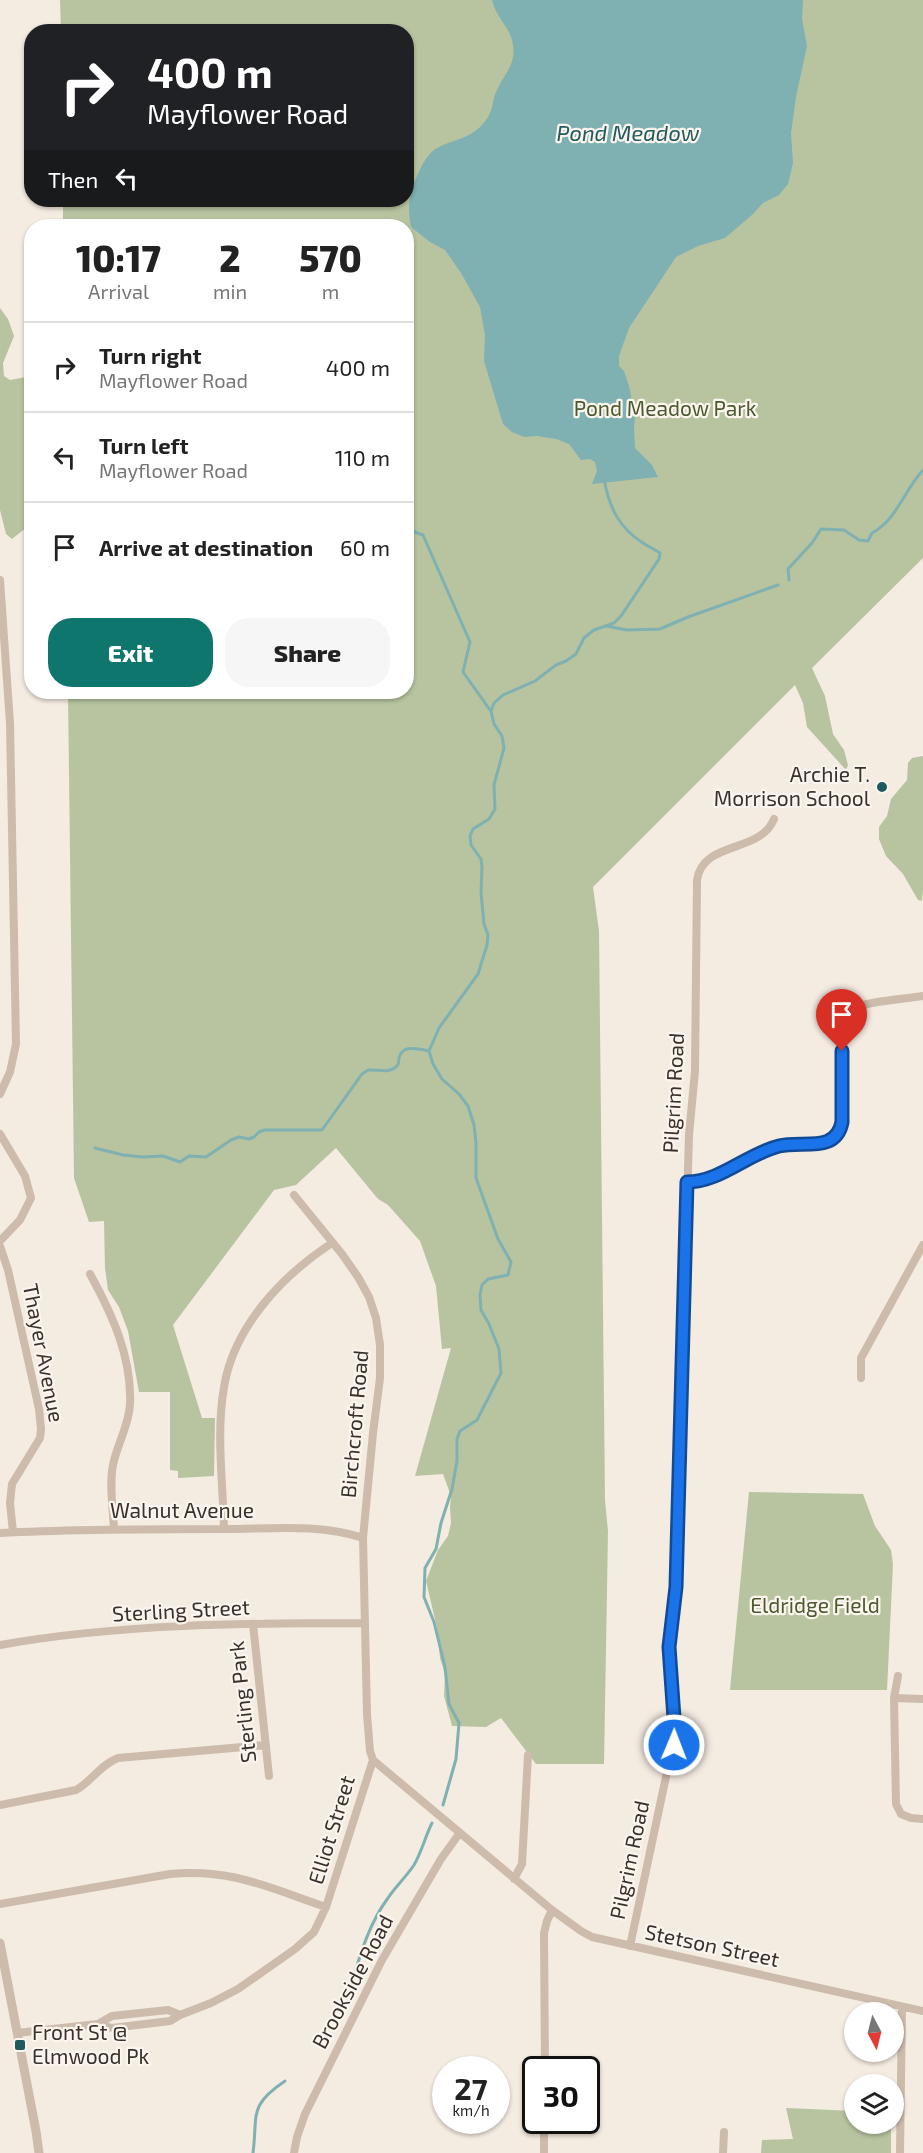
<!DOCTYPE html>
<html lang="en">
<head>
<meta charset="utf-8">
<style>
	:root { --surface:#fff; --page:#f6f6f6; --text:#222; --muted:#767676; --line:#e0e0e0; --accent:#0f766e }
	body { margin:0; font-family:"Exo 2",sans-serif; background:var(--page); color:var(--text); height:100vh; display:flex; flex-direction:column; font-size:22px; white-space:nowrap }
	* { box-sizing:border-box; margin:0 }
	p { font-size:20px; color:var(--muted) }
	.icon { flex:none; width:33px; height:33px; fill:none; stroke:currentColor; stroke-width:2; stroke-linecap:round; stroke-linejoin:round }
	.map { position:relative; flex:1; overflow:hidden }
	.drawer { position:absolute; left:24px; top:219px; width:390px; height:480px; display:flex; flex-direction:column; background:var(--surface); border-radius:24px; box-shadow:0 2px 4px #0004 }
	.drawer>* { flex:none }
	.guide { position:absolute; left:24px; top:24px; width:390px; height:183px; border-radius:24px; box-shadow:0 2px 4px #0004; background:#202124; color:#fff; overflow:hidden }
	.needle { width:39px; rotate:173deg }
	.tools { position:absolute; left:844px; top:2002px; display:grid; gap:12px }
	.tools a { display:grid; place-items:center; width:60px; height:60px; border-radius:50%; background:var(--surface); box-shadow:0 2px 4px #0004; font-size:30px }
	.speed { position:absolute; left:432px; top:2056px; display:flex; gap:12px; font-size:30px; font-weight:700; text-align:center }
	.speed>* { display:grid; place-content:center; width:78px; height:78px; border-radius:50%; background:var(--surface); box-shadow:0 2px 4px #0004; line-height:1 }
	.speed small { font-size:15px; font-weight:400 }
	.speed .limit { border:3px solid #111; border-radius:9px; background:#fff; color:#111 }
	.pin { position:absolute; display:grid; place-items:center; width:51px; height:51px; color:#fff; margin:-62px -26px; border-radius:50% 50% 50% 0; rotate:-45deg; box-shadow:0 0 6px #0007 }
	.pin .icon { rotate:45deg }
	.me { position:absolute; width:66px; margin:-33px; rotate:1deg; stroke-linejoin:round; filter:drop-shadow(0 0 4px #0008) }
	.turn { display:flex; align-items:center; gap:21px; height:126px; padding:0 24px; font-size:27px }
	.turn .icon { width:78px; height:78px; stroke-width:2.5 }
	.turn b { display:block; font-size:42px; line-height:51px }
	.then { display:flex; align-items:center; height:57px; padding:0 24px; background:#0003; gap:12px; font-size:22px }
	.eta { display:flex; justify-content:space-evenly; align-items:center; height:102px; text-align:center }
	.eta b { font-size:36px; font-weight:800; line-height:42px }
	.button { display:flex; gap:12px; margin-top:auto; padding:12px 24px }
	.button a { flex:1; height:69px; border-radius:24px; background:var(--accent); color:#fff; font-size:24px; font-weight:800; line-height:69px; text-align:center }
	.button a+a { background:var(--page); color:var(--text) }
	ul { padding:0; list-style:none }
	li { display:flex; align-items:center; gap:18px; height:90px; padding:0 24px; border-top:2px solid var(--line) }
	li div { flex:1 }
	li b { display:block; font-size:22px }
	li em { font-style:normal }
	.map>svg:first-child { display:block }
</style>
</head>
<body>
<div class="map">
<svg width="923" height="2153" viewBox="0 0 923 2153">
	<rect width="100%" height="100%" fill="#f4ebe1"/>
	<path fill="#b8c4a0" d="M 60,0 L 923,0 L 923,558 L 812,668 L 825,696 L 833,734 L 844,750 L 848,765 L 846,770 L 807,727 L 803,703 L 795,685 L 593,887 L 599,931 L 605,1500 L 608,1531 L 604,1764 L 536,1764 L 501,1718 L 486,1727 L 452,1726 L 444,1696 L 445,1674 L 440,1658 L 437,1628 L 426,1581 L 438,1550 L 448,1536 L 451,1523 L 450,1507 L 451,1496 L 443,1474 L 415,1476 L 451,1348 L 442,1349 L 436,1286 L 420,1241 L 388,1205 L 378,1199 L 336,1148 L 296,1185 L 274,1190 L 173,1325 L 202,1418 L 215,1418 L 214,1476 L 178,1478 L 178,1471 L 170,1470 L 170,1392 L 139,1392 L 128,1331 L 119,1307 L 108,1290 L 105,1268 L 104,1221 L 89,1222 L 74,1178 L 68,692 L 406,692 L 406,226 L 63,226 L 63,200 L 406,200 L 406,32 L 61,31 Z
		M 0,308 L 8,319 L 14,336 L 3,363 L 4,376 L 10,380 L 31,376 L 31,495 L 27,499 L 27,527 L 12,539 L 6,534 L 0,510 Z
		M 923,756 L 923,889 L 922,901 L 918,900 L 903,874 L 886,856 L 879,839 L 879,827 L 887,816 L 891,799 L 907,780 L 908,763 L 912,758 Z
		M 749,1492 L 863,1494 L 875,1526 L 891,1550 L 893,1564 L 887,1690 L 730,1690 Z
		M 786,2108 L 855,2111 L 855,2124 L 891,2124 L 891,2153 L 761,2153 L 762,2140 L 793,2139 Z"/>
	<path fill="#7fb0b2" d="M 492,0 L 803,0 L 802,19 L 807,46 L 796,97 L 791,133 L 793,163 L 788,184 L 779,195 L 763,203 L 753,214 L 725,238 L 698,246 L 676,257 L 629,328 L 619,356 L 619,366 L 624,371 L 629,386 L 635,415 L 634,430 L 635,448 L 652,465 L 658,477 L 592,484 L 597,471 L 595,462 L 590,459 L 581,460 L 569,444 L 556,439 L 537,436 L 524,437 L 512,432 L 503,424 L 484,361 L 485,335 L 480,307 L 461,273 L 445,250 L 430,242 L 411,227 C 410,221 409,215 409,209 C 409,192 422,156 437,148 C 454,139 467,140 482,125 C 496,110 490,102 498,88 C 505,73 516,64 513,45 C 511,28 496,18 492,0 Z"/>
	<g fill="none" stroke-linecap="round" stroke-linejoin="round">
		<path stroke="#7fb0b2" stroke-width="3" d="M 406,529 L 423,535 L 470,642 L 463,672 L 490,710
			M 789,580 L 788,569 L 812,543 L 821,529 L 844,530 L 859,540 L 868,541 L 872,533 C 896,521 905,489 923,470
			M 606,626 L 627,630 L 660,629 L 688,617 L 778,585
			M 95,1148 L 123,1155 L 143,1157 L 163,1156 L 180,1162 L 189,1156 L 206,1157 L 231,1140 L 239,1137 L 249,1139 L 254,1137 L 259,1132 L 264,1130 L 322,1130 L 362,1074 L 368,1070 C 378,1069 387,1074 396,1067 C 400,1063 398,1063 399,1058 C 402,1044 419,1049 429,1051
			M 443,1805 L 456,1759 L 459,1723 L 449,1704 L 445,1667 L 434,1622 L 424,1597 L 425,1568 L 436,1549 L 441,1523 L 452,1489 L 457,1461 L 457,1439 L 460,1431 L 477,1420 L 501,1373 L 499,1349 L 489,1324 L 481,1310 L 480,1295 L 482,1285 L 488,1279 L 508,1275 L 511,1262 L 498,1239 L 476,1178 L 476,1143 L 474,1125 L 468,1106 L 459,1094 L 442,1079 L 433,1064 L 429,1051 L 439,1028 L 478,974 L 487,945 L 488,935 L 484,924 L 481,893 L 482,867 L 481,859 L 471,845 L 470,836 L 473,829 L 489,819 L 495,809 L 494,785 L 504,748 L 502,736 L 494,724 L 491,711 L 494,703 L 503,695 L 535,681 L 556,665 L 566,661 L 576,654 L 584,638 L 594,630 L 614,623 L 621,616 L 659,559 L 660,553 C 654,549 649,547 643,543 C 619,528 609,507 604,479
			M 352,1983 C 360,1954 370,1922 388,1898 C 396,1886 406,1877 414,1865 C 422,1851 425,1837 432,1823
			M 253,2153 C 258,2114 248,2106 285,2081"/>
		<path stroke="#cdbbac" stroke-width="8" d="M 0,1094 L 10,1072 L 16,1044 L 10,723 L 0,580
			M 0,1134 L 25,1176 L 31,1198 L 20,1220 L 0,1241
			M 687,1182 C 718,1183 746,1157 774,1147 C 798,1139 836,1155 842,1122 L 842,1029 C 843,1021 846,1014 853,1009 C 866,1001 906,999 923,996
			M 0,1246 L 8,1270 L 39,1409 L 41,1429 L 40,1438 L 12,1484 L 10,1503 L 13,1532
			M 90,1274 C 112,1314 132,1357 130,1404 C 129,1426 117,1444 113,1465 C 109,1485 113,1509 114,1529
			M 861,1378 L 861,1358 L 923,1245
			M 224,1529 C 223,1483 216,1433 224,1387 C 234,1326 283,1275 332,1243
			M 0,1533 C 74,1529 149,1529 223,1529 C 270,1529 319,1523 363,1538
			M 253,1624 L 269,1776
			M 0,1645 C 117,1624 246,1623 364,1623
			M 898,1676 L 894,1698 L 896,1804 L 901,1814 L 911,1818 L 923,1819
			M 894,1698 L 923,1699
			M 373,1760 L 552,1910 L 581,1931 L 592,1937 L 923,2011
			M 0,1805 L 76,1790 C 92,1781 100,1765 118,1758 L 266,1745
			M 514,1879 L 522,1864 L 528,1755
			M 0,1904 L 170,1874 C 231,1868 270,1888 326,1907 L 373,1760 L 370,1751 L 367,1714 L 363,1538 L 373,1433 L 380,1378 L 380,1345 L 376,1318 L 369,1297 L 358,1277 L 342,1254 L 294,1195
			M 630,1946 L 674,1739 L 669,1647 L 676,1587 L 689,1135 L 695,1071 L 697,880 C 703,840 760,854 774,819
			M 98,2024 L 112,2016 L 168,2010 L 180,2015
			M 17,2033 L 98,2024 L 112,2028 L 170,2021 L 180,2015 L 211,2003 L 238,1989 L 295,1949 L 314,1932 L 326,1907
			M 545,2070 L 544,1933 L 547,1921 L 552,1910
			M 294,2153 L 297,2137 L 305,2114 L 382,1960 L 441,1859 L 459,1834
			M 544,2153 L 544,2121
			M 723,2153 L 724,2132
			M 900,2153 L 902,2007"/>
		<path stroke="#cdbbac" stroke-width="9" d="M 0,1943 L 36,2131 L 39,2153"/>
	</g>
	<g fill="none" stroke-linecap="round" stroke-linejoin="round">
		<g stroke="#114b97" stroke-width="15">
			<path id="route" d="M 674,1745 L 674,1718 L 669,1647 L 676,1587 L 687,1182 C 720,1182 747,1154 779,1146 C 802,1140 836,1154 842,1122 L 842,1051"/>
		</g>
		<use href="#route" stroke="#1a73e8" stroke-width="10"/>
	</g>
	<g fill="#1f5a5e" stroke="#fbf5ee" stroke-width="2">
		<circle cx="882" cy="787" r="6"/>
		<rect x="14" y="2039" width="12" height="12" rx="3"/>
	</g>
	<g text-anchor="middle" stroke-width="4.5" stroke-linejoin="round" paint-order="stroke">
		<g font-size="21" fill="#4a5a2e" stroke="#fbf5ee">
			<text x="665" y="416">Pond Meadow Park</text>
			<text x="815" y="1613">Eldridge Field</text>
		</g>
		<g font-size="21" fill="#3b302b" stroke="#fbf5ee" text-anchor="end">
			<text x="870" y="782">Archie T.<tspan x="870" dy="24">Morrison School</tspan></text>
			<text x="32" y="2040" text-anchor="start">Front St @<tspan x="32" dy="24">Elmwood Pk</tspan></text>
		</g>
		<g font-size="21" fill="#3b302b" stroke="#fbf5ee">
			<text transform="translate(674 1093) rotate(-87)" y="7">Pilgrim Road</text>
			<text transform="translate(43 1353) rotate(79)" y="7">Thayer Avenue</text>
			<text transform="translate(355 1424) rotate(-85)" y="7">Birchcroft Road</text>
			<text x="182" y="1518">Walnut Avenue</text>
			<text transform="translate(181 1611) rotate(-3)" y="7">Sterling Street</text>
			<text transform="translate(243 1702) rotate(-96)" y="7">Sterling Park</text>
			<text transform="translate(332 1830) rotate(-73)" y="7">Elliot Street</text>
			<text transform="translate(630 1860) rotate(-78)" y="7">Pilgrim Road</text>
			<text transform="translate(712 1946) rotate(12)" y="7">Stetson Street</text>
			<text transform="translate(353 1982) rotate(-62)" y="7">Brookside Road</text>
		</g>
		<g font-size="22" font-style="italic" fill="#1f5a5e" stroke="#fbf5ee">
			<text x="628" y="141">Pond Meadow</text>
		</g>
	</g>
</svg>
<div class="tools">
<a><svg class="needle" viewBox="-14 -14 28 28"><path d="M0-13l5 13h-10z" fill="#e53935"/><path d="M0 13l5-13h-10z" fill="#767676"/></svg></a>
<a><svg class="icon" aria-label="layers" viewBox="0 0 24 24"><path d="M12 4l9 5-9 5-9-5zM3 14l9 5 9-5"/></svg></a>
</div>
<div class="speed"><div>27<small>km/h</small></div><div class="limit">30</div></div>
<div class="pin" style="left:842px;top:1051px;background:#d93025"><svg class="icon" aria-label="arrive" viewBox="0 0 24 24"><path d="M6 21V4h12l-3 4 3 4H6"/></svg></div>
<svg class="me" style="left:674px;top:1745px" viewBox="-20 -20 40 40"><circle r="17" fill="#1a73e8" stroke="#fff" stroke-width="3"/><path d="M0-11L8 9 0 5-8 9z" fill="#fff"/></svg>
<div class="guide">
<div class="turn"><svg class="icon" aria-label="right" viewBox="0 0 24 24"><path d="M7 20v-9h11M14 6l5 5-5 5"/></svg><div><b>400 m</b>Mayflower Road</div></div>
<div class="then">Then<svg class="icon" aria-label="left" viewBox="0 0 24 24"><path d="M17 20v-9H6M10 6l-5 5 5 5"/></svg></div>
</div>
<section class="drawer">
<div class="eta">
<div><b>10:17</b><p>Arrival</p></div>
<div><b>2</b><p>min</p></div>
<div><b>570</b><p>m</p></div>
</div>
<ul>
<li><svg class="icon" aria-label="right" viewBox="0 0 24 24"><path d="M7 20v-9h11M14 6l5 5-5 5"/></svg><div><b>Turn right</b><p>Mayflower Road</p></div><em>400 m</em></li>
<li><svg class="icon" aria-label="left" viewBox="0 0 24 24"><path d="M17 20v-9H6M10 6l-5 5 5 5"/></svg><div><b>Turn left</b><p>Mayflower Road</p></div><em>110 m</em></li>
<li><svg class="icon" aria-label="arrive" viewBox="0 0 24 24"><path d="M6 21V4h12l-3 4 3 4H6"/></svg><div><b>Arrive at destination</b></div><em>60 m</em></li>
</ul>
<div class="button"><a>Exit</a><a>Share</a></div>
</section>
</div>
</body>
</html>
